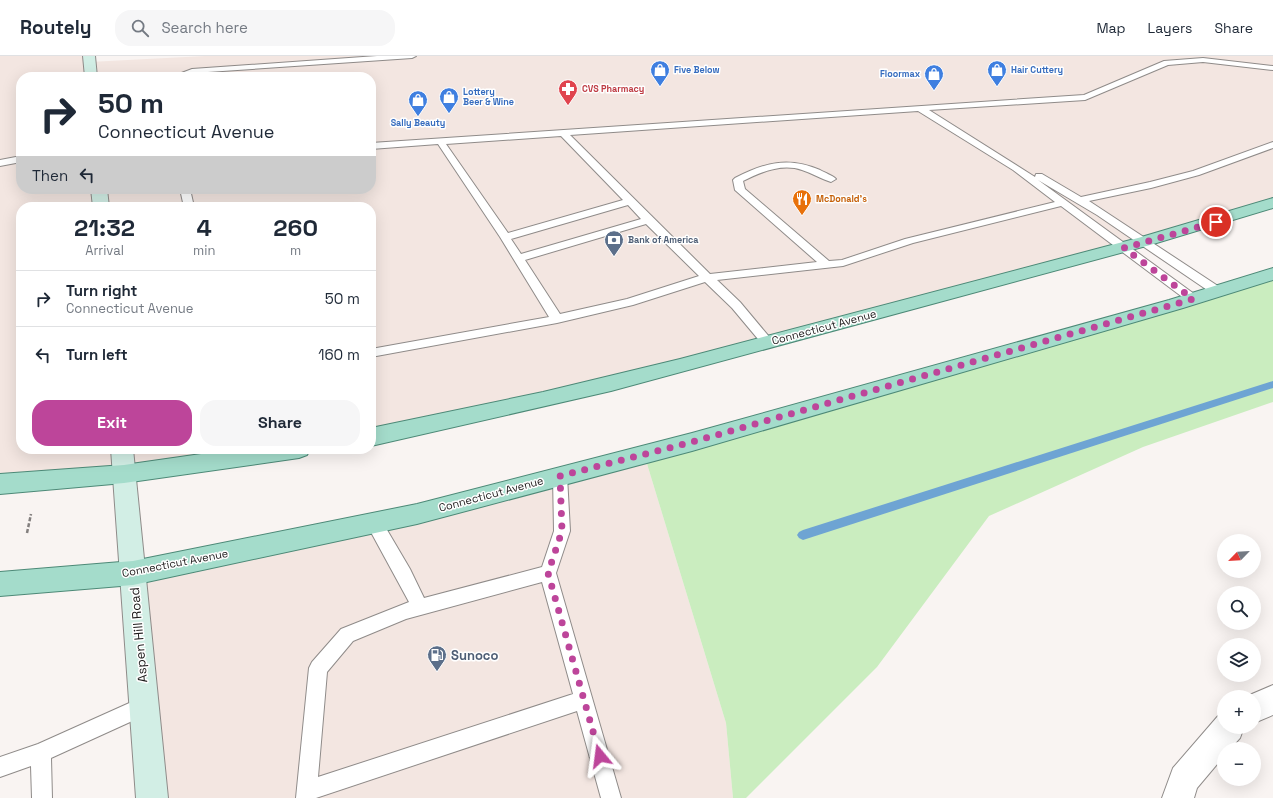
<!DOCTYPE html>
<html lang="en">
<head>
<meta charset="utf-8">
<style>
	:root { --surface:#fff; --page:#f6f6f7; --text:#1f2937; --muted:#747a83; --line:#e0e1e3; --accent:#bd459a }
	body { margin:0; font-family:"Space Grotesk",sans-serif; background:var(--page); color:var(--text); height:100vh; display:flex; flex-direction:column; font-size:15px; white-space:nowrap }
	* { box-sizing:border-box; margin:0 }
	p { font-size:13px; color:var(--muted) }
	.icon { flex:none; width:22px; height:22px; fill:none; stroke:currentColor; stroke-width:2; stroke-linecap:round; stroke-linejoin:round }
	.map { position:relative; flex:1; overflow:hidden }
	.drawer { position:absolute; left:16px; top:146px; width:360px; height:252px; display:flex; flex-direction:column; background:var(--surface); border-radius:16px; box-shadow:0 4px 16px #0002 }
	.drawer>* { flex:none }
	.hud { position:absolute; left:16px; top:16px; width:360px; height:122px; border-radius:16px; box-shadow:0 4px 16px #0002; background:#fff; color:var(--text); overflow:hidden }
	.needle { width:26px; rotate:245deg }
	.controls { position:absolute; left:1217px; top:478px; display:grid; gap:8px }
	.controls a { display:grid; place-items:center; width:44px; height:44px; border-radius:50%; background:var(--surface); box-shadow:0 4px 16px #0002; font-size:20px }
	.pin { position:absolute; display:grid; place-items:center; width:34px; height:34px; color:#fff; margin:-17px; border:2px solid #fff; border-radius:50%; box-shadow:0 1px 4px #0007 }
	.me { position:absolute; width:44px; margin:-22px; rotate:344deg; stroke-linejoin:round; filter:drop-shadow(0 0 3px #0008) }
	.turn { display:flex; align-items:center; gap:14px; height:84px; padding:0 16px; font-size:18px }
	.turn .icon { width:52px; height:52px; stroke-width:2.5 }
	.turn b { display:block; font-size:28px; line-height:34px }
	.then { display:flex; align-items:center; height:38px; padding:0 16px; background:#0003; gap:8px; font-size:15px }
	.eta { display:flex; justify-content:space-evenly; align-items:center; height:68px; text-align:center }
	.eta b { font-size:24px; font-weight:600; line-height:28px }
	.primary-button { display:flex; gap:8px; margin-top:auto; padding:8px 16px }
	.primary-button a { flex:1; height:46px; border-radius:16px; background:var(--accent); color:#fff; font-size:16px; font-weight:600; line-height:46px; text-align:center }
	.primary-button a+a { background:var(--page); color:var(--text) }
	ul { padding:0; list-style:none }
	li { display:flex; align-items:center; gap:12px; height:56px; padding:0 16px; border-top:1px solid var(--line) }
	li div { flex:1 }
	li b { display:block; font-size:15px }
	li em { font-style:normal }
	header { display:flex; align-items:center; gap:24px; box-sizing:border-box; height:56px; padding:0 20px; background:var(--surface); border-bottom:1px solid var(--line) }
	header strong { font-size:19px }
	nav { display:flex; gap:22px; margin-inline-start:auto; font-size:14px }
	.search { width:280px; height:36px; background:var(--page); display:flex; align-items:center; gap:10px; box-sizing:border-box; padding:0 14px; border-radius:16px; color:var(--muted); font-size:15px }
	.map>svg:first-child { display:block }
</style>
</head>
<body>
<header>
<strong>Routely</strong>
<div class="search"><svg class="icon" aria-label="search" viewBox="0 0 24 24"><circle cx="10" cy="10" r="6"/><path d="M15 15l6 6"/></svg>Search here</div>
<nav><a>Map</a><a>Layers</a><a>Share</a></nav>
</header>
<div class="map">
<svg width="1273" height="742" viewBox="0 0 1273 742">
	<rect width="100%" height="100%" fill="#f9f4f2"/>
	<path fill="#f3e6e1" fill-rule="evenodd" d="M 0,0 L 89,0 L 89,6 L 205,0 L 1273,0 L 1273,146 L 1144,186 L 371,381 L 371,151 L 21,151 L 21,393 L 299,393 L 0,428 ZM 21,21 L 371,21 L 371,133 L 21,133 Z
		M 644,398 L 726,667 L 733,742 L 152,742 L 133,517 Z"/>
	<path fill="#caedbf" d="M 1273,218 L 1273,346 L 1143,391 L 989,460 L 877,611 L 746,742 L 733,742 L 726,667 L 644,398 Z"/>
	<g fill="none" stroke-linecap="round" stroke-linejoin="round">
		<path fill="#6ea4d3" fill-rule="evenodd" d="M 1273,325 L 1273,332 L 803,484 L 799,482 L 797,479 L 799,476 L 803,474 Z"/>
		<g stroke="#8f8b89" stroke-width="2">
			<path id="lane" d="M 377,0 L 416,0 L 412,2 L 193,17 L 183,21 L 171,21 L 192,13 Z
				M 1203,2 L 1273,10 L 1273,14 L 1203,6 L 1168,9 L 1085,44 L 929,54 L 1035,121 L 1036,118 L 1042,118 L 1081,141 L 1150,126 L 1193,115 L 1273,86 L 1273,92 L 1199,119 L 1151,132 L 1089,145 L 1221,232 L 1223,235 L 1221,238 L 1213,238 L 1097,159 L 1038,124 L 1197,240 L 1199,243 L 1197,246 L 1189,246 L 1061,150 L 913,187 L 843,210 L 717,224 L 740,246 L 771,283 L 773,286 L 771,289 L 763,289 L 732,252 L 705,226 L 633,249 L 557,267 L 371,301 L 371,293 L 549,261 L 500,181 L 438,88 L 371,93 L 371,87 L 1084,39 L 1164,5 ZM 918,55 L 1013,114 L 1055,146 L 905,183 L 842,204 L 829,205 L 745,133 L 743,125 C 761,116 782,107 802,114 C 812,117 821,123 831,126 L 836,123 C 832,119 825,117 820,114 C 788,100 764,107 735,122 L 733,124 L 735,134 L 817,206 L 710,218 L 570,79 ZM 561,80 L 623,144 L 508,177 L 446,88 ZM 628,149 L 641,163 L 521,198 L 511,183 ZM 646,168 L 699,220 L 627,243 L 560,258 L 525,204 Z
				M 21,100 L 21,106 L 0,110 L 0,104 Z
				M 180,133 L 190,133 L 194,151 L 184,151 Z
				M 560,414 L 565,416 L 567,420 L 570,475 L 556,517 L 621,742 L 601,742 L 577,655 L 316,742 L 296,742 L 309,612 L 312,606 L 341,573 L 409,546 L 366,467 L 368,462 L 374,460 L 380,462 L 410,513 L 424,542 L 542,511 L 554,475 L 553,420 L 555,416 ZM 542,526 L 573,638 L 318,721 L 327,616 L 353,585 L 406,563 Z
				M 145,640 L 152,642 L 154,649 L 152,656 L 51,702 L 52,742 L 32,742 L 31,710 L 0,721 L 0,701 L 38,688 Z"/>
		</g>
		<g stroke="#8f8b89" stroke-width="2">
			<path id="street" d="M 1273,629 L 1273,659 L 1254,667 L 1254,641 L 1245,641 Z
				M 1224,658 L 1224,671 L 1244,671 L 1240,682 L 1230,693 L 1224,693 L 1224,700 L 1197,732 L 1194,742 L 1162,742 L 1173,712 L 1218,660 Z"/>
		</g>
		<g stroke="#8f8b89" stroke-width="2">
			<path id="secondary" d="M 83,0 L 95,0 L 97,21 L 85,21 Z
				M 91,133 L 107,133 L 109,151 L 93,151 Z
				M 111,393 L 133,393 L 168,742 L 136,742 Z"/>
		</g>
		<g stroke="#4d8977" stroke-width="2">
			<path id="primary" d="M 1273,142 L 1273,152 L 1150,189 L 611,335 L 371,390 L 371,372 L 543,336 L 680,303 L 1138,182 Z
				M 1273,212 L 1273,224 L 1183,252 L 692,395 L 417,468 L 133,529 L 0,540 L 0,516 L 133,505 L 417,448 L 692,377 L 1169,244 Z
				M 236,393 L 310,393 L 307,399 L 299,402 L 124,427 L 0,438 L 0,418 L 124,409 Z"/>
		</g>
		<path stroke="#837f7e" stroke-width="2.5" stroke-dasharray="4 2" stroke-linecap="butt" d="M 27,477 L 31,458"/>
		<use href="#lane" fill="#fff" fill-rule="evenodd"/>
		<use href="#street" fill="#fff" fill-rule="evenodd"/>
		<use href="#secondary" fill="#d2eee5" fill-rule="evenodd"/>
		<use href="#primary" fill="#a4dccb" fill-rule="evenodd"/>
	</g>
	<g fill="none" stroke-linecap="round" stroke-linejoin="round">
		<path stroke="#bd459a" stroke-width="7" stroke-dasharray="0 12.6" d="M 600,700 L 548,517 L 562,475 L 560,420 L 692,386 L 1193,243 L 1124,192 L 1216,166"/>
	</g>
	<defs>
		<g id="shop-pin" transform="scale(1)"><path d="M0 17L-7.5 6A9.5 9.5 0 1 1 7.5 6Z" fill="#3f7fe0" stroke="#fff"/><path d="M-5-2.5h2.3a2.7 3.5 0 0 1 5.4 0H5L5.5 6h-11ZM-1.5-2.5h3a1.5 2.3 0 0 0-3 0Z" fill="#fff"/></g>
		<g id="pharmacy-pin" transform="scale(1)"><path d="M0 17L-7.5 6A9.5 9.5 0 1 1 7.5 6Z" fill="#e0444e" stroke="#fff"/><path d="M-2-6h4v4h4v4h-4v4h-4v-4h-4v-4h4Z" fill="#fff"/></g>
		<g id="restaurant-pin" transform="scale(1)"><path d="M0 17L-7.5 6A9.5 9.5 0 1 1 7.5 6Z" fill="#e8710a" stroke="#fff"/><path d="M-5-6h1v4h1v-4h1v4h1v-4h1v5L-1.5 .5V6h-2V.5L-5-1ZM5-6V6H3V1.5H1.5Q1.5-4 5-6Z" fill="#fff"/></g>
		<g id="bank-pin" transform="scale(1)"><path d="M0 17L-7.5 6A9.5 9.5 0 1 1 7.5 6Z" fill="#5c6f8a" stroke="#fff"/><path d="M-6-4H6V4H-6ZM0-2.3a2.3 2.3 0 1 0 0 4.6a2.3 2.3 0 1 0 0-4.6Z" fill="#fff"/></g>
		<g id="fuel-pin" transform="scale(1)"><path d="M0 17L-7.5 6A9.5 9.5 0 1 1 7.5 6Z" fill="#5c6f8a" stroke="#fff"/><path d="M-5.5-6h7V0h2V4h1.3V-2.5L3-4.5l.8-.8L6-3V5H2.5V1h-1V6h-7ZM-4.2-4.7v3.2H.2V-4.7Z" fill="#fff"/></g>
	</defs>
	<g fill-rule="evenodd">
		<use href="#shop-pin" x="660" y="14"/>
		<use href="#shop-pin" x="997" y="14"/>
		<use href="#shop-pin" x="934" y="18"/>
		<use href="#pharmacy-pin" x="568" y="33"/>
		<use href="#shop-pin" x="449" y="41"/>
		<use href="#shop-pin" x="418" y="44"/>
		<use href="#restaurant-pin" x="802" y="143"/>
		<use href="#bank-pin" x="614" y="184"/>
		<use href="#fuel-pin" x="437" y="599"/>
	</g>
	<g text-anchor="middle" stroke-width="3" stroke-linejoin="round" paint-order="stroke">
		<g font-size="9" font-weight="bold" fill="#366cbe" stroke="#fff" text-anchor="start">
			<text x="674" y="17">Five Below</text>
			<text x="1011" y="17">Hair Cuttery</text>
			<text x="920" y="21" text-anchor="end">Floormax</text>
			<text x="463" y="39">Lottery<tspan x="463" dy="10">Beer &amp; Wine</tspan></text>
			<text x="418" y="70" text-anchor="middle">Sally Beauty</text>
		</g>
		<g font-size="9" font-weight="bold" fill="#be3a42" stroke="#fff" text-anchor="start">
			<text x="582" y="36">CVS Pharmacy</text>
		</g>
		<g font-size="9" font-weight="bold" fill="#c56008" stroke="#fff" text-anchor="start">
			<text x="816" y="146">McDonald's</text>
		</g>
		<g font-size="9" font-weight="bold" fill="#4e5e75" stroke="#fff" text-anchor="start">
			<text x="628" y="187">Bank of America</text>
		</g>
		<g font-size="11" fill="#1c1a1a" stroke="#fff">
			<text transform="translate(824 271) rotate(-15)" y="4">Connecticut Avenue</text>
			<text transform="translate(491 438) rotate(-15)" y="4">Connecticut Avenue</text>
			<text transform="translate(175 507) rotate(-11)" y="4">Connecticut Avenue</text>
		</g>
		<g font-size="13" fill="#1c1a1a" stroke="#fff">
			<text transform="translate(138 579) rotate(-95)" y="5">Aspen Hill Road</text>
		</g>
		<g font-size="13" font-weight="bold" fill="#4e5e75" stroke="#fff" text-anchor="start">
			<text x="451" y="604">Sunoco</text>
		</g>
	</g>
</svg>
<div class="controls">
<a><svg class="needle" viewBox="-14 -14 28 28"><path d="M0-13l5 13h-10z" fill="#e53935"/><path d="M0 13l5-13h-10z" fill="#747a83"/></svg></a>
<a><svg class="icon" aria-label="search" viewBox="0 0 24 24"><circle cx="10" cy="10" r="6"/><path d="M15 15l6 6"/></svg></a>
<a><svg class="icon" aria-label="layers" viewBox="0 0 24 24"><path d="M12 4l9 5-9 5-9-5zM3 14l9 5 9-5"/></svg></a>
<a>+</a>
<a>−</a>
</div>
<div class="pin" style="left:1216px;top:166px;background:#d93025"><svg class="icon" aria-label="arrive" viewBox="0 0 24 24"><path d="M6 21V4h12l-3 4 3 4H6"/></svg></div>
<svg class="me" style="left:600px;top:700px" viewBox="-20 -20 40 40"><path d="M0-17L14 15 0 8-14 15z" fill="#bd459a" stroke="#fff" stroke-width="4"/></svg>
<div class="hud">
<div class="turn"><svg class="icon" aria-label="right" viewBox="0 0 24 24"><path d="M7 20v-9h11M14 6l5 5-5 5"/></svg><div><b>50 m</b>Connecticut Avenue</div></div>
<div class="then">Then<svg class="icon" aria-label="left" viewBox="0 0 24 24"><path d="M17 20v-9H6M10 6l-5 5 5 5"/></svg></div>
</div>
<section class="drawer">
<div class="eta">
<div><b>21:32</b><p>Arrival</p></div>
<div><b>4</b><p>min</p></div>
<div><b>260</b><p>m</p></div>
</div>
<ul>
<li><svg class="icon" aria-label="right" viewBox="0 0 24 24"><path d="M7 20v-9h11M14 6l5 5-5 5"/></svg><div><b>Turn right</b><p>Connecticut Avenue</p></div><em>50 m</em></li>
<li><svg class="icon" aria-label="left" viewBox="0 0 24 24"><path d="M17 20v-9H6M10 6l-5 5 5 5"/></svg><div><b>Turn left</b></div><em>160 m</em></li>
</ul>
<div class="primary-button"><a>Exit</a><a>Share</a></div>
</section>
</div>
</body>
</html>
